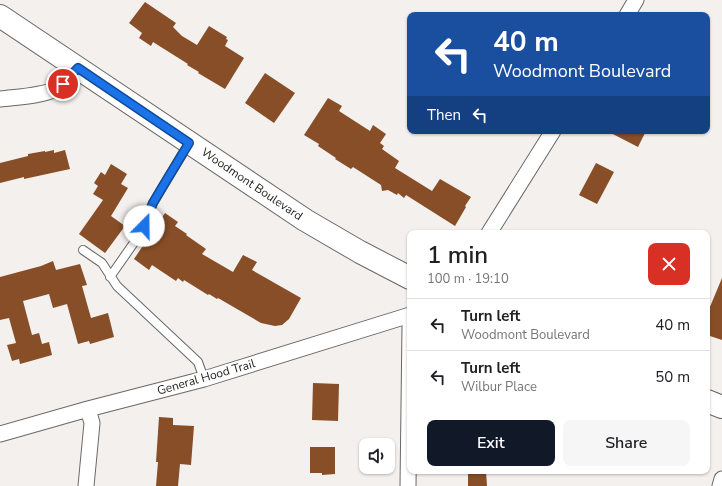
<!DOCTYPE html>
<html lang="en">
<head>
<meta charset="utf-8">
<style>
	:root { --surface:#fff; --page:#f6f6f6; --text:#202124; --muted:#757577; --line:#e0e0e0; --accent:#111827 }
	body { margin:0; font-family:"Nunito Sans",sans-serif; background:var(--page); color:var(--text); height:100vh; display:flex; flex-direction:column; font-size:15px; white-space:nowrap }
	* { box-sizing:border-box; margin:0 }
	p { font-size:13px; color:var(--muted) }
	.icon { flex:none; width:22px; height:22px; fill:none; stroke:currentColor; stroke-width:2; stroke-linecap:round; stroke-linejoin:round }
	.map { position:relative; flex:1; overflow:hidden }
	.sheet { position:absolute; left:407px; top:230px; width:303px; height:244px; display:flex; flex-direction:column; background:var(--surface); border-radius:8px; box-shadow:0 1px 3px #0004 }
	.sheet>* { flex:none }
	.banner { position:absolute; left:407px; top:12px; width:303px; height:122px; border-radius:8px; box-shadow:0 1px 3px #0004; background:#1a4fa0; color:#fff; overflow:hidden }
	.tools { position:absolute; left:359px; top:438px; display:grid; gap:8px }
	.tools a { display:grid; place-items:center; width:36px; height:36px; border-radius:8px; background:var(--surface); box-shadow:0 1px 3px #0004; font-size:20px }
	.pin { position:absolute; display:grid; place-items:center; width:34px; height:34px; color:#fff; margin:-17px; border:2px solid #fff; border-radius:50%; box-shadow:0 1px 4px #0007 }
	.me { position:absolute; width:44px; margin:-22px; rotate:22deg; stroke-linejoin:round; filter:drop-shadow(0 0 3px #0008) }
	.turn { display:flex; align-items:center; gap:14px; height:84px; padding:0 20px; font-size:18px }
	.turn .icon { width:52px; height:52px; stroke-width:2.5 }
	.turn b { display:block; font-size:28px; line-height:34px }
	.then { display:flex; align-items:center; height:38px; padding:0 20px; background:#0003; gap:8px; font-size:15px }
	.round { display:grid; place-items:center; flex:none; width:42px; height:42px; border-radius:8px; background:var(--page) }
	.summary { display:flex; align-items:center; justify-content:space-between; height:68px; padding:0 20px }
	h1 { font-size:24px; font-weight:600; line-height:30px }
	.cta { display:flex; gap:8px; margin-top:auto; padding:8px 20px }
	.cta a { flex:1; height:46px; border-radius:8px; background:var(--accent); color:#fff; font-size:16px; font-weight:600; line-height:46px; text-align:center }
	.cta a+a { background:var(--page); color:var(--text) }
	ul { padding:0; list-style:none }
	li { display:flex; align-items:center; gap:12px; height:52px; padding:0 20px; border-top:1px solid var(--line) }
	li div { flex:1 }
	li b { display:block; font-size:15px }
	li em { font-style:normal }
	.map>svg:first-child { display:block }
</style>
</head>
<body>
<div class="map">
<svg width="722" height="486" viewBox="0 0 722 486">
	<rect width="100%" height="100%" fill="#f3f0ed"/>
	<path fill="#874e28" d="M 145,2 L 176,23 L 173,27 L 182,36 L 197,45 L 209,26 L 227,37 L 226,39 L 228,40 L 225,46 L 244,58 L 225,89 L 198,73 L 199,72 L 187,65 L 188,64 L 153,42 L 151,46 L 139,38 L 142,33 L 129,23 Z
		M 265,73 L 295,93 L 274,123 L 245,103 Z
		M 328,98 L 342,106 L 339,111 L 370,131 L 373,125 L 386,134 L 380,143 L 384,146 L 382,149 L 399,161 L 395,168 L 432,191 L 440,179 L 471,197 L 465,206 L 466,207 L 455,226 L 406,195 L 404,198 L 398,193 L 397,195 L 388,190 L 382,191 L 381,185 L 353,167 L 351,169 L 335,159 L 336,158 L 318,146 L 319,144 L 304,135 Z
		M 607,131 L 646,131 L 638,147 Z
		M 54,150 L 54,153 L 65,150 L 70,169 L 24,179 L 24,177 L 0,183 L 0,163 L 28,156 L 28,154 L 45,151 L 45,152 Z
		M 596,163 L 614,172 L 597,204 L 579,195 Z
		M 111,164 L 127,174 L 121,184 L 128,188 L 111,216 L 125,226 L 105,253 L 79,234 L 103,200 L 93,194 L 98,186 L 94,183 L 101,172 L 105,175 Z
		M 165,213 L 178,222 L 175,226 L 187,234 L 186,235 L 206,249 L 202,254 L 233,272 L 243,255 L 257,262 L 252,270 L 301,298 L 289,319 L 282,325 L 275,326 L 261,323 L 218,298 L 217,299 L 209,294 L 208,295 L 184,280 L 183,282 L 178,278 L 176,281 L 152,265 L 149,270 L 134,259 Z
		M 53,261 L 56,270 L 80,264 L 87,285 L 82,286 L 91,318 L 108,313 L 114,337 L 90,344 L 89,341 L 78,344 L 67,304 L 53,308 L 49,294 L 23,301 L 32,335 L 39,333 L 42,344 L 49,342 L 52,355 L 20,364 L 19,359 L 12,361 L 7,345 L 16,343 L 9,318 L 0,320 L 0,277 L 41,266 Z
		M 722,278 L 722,340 L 707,335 L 707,314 Z
		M 313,383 L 339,384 L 338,421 L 312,420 Z
		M 159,417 L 173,418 L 173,425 L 194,426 L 191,465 L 180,464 L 178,486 L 156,486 L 158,462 L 156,462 Z
		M 310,447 L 335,447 L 335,474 L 322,475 L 322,473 L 310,473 Z
		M 468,471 L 486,471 L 487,486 L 468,486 Z"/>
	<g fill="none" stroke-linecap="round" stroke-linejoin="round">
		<g stroke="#6a6865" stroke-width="10">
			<path id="service" d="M 83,250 L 102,263 L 117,286 L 198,362 L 204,379
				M 110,277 L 140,234 L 153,203 L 189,143"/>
		</g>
		<g stroke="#6a6865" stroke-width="17">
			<path id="minor" d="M 627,15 L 636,0
				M 0,99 C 15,97 43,96 55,89 C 64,84 71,76 78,68
				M 489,233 L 553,131
				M 0,434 L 88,409 L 204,379 L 410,315
				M 86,486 L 92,423 L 88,409
				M 408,486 L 410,326
				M 720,486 L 722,479"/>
		</g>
		<g stroke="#6a6865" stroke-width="24">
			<path id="primary" d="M 0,16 L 305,220 L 360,252 L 410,278
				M 707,401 L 722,407"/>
		</g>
		<use href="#service" stroke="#fff" stroke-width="8"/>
		<use href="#minor" stroke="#fff" stroke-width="15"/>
		<use href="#primary" stroke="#fff" stroke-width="22"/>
	</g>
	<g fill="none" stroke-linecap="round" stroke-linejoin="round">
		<g stroke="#114b97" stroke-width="10">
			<path id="route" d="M 63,84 L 78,68 L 189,143 L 163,186 L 153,203 L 144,226"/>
		</g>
		<use href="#route" stroke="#1a73e8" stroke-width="7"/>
	</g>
	<g text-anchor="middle" stroke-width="4" stroke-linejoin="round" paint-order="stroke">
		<g font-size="12" fill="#232321" stroke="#fff">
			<text transform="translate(252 184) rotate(34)" y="4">Woodmont Boulevard</text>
			<text transform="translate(206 377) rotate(-16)" y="4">General Hood Trail</text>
		</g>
	</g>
</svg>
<div class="tools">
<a><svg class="icon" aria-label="sound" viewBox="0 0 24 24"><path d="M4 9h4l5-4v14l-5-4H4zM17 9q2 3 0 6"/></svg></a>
</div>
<div class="pin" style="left:63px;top:84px;background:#d93025"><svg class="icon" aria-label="arrive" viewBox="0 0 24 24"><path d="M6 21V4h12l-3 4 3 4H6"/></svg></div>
<svg class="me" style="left:144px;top:226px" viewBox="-20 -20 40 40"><circle r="19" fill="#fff"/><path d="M0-13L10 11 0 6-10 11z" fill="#1a73e8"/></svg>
<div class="banner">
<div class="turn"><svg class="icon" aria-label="left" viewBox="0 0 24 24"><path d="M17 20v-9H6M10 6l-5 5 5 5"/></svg><div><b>40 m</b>Woodmont Boulevard</div></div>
<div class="then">Then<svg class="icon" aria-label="left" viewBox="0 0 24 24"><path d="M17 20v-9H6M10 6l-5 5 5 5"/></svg></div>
</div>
<section class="sheet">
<div class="summary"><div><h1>1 min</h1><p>100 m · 19:10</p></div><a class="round" style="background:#d93025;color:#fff"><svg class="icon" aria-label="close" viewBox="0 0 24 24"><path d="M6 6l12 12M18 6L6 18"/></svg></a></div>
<ul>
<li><svg class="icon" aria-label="left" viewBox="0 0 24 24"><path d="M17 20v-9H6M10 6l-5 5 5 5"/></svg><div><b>Turn left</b><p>Woodmont Boulevard</p></div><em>40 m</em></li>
<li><svg class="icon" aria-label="left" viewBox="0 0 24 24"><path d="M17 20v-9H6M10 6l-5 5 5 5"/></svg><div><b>Turn left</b><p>Wilbur Place</p></div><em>50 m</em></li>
</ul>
<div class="cta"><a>Exit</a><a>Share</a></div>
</section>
</div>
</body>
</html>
